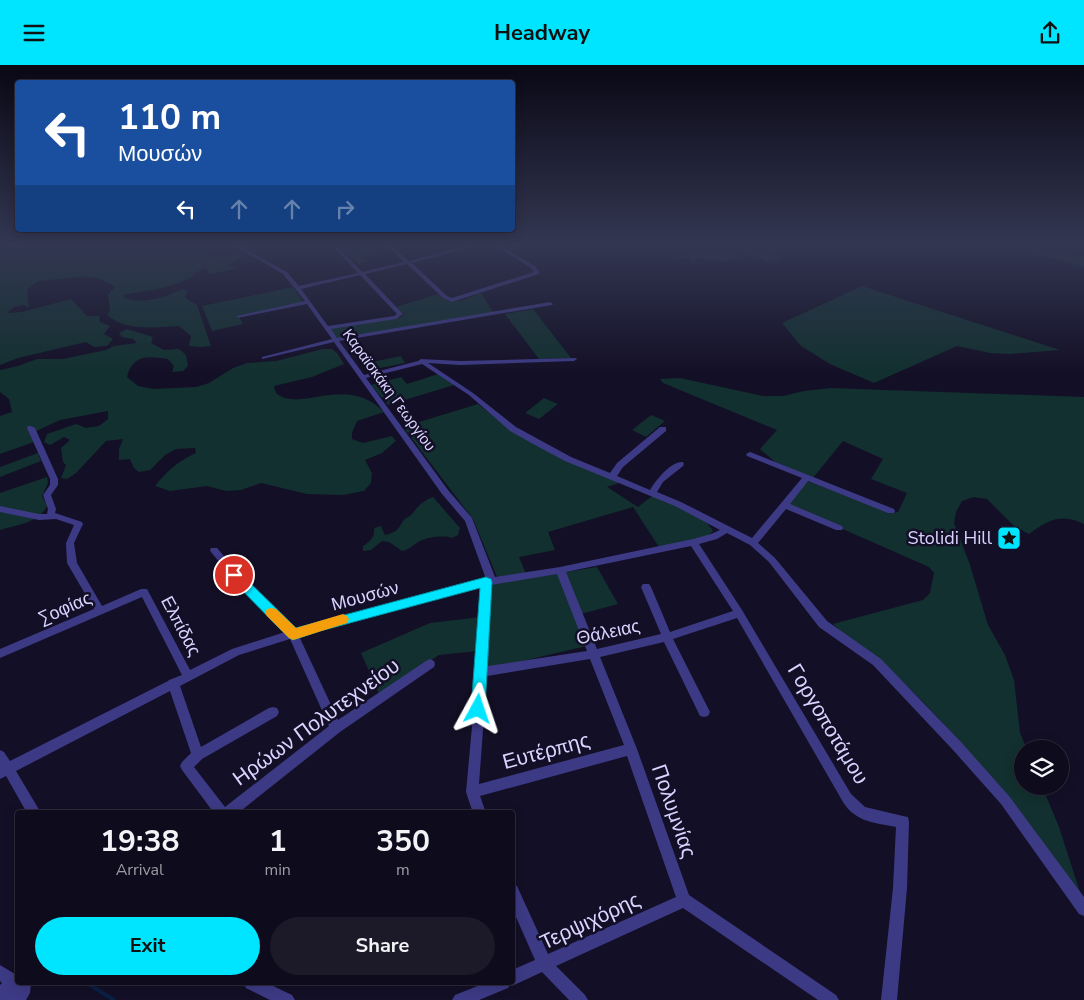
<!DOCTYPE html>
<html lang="en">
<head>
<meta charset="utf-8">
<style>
	:root { --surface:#0e0b1c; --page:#1c1929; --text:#f1f3f6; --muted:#9b9ba3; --line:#2e2b3b; --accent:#00e5ff }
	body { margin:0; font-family:"Nunito Sans",sans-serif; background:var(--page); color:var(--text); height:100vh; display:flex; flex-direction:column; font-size:19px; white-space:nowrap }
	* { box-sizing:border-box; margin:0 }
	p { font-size:16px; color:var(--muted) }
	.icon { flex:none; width:28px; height:28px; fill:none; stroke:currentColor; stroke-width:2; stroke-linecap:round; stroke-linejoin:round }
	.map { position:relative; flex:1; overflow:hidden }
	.sheet { position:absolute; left:15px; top:745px; width:500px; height:175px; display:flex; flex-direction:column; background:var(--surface); border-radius:5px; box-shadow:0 2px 12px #0003,0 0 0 1px var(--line) }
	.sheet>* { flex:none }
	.guide { position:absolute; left:15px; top:15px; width:500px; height:152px; border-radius:5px; box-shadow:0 2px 12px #0003,0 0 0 1px var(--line); background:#1a4fa0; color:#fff; overflow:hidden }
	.buttons { position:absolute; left:1014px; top:675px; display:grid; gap:10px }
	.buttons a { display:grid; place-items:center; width:55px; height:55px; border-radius:50%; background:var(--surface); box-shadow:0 2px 12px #0003,0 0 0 1px var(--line); font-size:25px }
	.pin { position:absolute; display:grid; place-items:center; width:42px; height:42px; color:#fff; margin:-21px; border:2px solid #fff; border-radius:50%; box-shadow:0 1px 5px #0007 }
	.me { position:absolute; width:55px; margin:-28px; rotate:5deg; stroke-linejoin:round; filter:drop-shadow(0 0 4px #0008) }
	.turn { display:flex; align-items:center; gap:18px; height:105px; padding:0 20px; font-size:22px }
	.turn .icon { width:65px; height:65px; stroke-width:2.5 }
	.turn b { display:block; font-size:35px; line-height:42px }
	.lanes { display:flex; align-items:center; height:48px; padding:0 20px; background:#0003; justify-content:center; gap:25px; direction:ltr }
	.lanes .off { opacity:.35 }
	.eta { display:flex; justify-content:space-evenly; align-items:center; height:85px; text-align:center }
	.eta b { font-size:30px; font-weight:700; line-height:35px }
	.primary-button { display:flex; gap:10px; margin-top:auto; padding:10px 20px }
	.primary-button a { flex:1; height:58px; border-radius:30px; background:var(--accent); color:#111; font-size:20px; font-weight:700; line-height:58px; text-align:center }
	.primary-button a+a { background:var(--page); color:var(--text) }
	header { display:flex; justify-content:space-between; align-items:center; height:65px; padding:0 20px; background:var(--accent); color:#111; font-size:22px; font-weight:700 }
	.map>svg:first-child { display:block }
</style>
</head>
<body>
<header><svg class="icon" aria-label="menu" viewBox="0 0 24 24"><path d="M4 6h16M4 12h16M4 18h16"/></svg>Headway<svg class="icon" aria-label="share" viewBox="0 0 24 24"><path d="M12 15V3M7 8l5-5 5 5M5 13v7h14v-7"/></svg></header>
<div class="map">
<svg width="1084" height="935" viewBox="0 0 1084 935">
	<rect width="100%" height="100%" fill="#130f26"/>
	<path fill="#12302f" d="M 27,178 L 217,178 L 209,183 L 207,188 L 213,192 L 241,188 L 243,192 L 229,199 L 227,202 L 234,201 L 236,203 L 209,210 L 206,203 C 197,204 193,212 186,215 C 165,224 144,226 123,230 L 125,233 C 142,239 166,233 182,224 L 187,226 L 185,233 L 197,240 L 211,281 L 201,282 L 189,281 L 191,271 L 179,261 C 155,262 127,267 107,250 L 110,245 L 108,230 L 115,222 L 98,213 L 80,212 L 38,216 L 27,225 L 29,243 L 24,240 L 14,242 L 7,248 L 22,247 L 71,234 L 87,251 L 99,251 L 100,257 L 110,261 L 104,269 L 113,274 L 107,281 L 94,282 L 86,277 L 18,293 L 0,300 L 0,184 Z
		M 369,178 L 383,178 L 391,185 L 362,191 L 368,197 L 359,199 L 341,183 Z
		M 749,178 L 784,180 L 790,178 L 794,181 L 791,182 L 791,186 L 787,186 L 787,188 L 773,188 L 771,190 L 784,192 L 777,196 L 773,196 L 775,195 L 768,193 L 770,197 L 751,190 L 735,188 L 763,186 Z
		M 1007,178 L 1025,178 L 1048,185 L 1084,191 L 1084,202 L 1044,191 Z
		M 802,179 L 829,183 L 839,187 L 797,187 L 795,186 L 800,183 Z
		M 690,184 L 702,186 L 711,185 L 718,190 L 730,189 L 743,192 L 722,196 L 695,193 L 694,194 L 698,197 L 694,198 L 687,192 L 681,194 L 675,191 L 689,189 Z
		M 862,221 L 1060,285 L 1010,289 L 990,288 L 957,281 L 874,318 L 830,299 L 801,281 L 782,258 Z
		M 293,222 L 303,237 L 239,252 L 243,259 L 212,266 L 202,241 Z
		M 481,228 L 493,247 L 337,274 L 330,264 L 401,252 L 404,249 L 396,242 L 438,229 C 452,243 464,234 481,228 Z
		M 533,244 L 571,293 L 539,294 L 505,249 Z
		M 127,264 L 153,272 L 151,278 L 164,285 L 179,284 L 186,290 L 188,301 L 183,306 L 172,307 L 174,301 L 168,294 C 148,291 133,289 127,312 L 138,321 L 153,324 L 196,322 L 209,318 L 233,303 L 247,298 L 276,296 L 323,284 L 332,284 L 337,288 L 344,299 L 312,312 L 274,321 L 276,328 C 301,349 345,308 384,347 L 357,356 L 352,368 L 352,374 L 363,378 L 392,371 L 396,376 L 382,388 L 365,395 L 372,408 L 371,418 L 364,426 L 343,430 L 307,429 L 261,418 L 241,425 L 226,426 L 207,421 L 170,426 L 155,421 C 167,406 178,396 196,388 L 195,383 L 176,384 L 165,390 L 150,405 L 139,407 L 134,403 L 130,394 L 119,395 L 119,384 L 123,374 L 106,376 L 76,408 L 67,414 L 61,413 L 66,400 L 63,397 L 61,383 L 70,375 L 64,372 L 50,380 L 44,377 L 47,369 L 76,359 L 86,363 L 99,361 L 108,354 L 108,346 L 60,355 L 30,369 L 34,377 L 0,389 L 0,351 L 12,347 L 9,334 L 0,327 L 0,305 L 18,301 L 37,294 L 63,294 L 106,285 L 114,281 L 137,278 L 133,274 L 122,272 L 119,268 Z
		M 401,291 L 405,298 L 370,305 L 367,298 Z
		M 438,309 L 454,320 L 388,340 L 371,320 L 401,312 L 407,319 Z
		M 680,313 L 763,331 L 783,331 L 804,326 L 831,323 L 1084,332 L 1084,459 C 1060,448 1049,455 1029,469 L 1014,461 L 987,434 L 974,432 L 962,436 L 956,447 L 954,458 L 970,500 L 988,560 L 1005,590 L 1014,615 L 1020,668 L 1027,684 L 1022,684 L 1022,721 L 1042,721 L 1059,762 L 1080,827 C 1025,755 971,683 906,620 C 883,598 856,581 833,559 L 923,535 L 930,528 L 934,508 L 929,502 L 788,440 L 807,416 L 891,448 L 898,447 L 907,428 L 871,414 L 883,394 L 843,376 L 813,413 L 775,397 L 760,384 L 777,365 L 663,318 L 660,314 Z
		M 544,333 L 558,339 L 539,354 L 525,348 Z
		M 478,339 L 504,360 L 619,418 L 607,422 L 638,442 L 652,431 C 670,438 704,449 713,466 L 708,471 L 659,482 L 633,442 L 548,467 L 555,485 L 519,492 L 526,509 L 497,512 L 473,454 L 403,362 Z
		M 651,350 L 665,356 L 646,372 L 632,365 Z
		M 38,388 L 41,396 L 0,412 L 0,402 Z
		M 47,412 L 48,418 L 42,431 L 47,441 C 39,458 16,460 0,465 L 0,428 Z
		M 433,432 L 460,463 L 458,470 L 452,473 C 444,470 428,472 420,476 C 412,480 411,484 402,486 L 389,477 L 382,476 L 371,485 L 363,486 L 363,481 C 370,476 375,473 374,463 L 381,461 L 385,470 C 395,468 398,465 403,456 C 405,453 409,452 412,449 C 419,440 423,436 433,432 Z
		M 597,502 L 618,539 L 577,550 L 591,580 L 487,604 L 492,519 Z
		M 481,552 L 477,586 L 439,590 L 379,629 L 361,588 L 430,558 Z"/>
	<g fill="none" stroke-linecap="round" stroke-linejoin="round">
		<path stroke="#0a1f44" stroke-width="4" d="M 87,918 L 114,935"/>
		<path fill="#3d3a85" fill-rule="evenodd" d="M 20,178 L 27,178 L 0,184 L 0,182 Z
			M 230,178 L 254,178 L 252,179 L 240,181 L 287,207 L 299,221 L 358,208 L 330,178 L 334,178 L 362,207 L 404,197 L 385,178 L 389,178 L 409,196 L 476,178 L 482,178 L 482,179 L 412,198 L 447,231 L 452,233 L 534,207 L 531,203 L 491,178 L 496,178 L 535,201 L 540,208 L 539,209 L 452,237 L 443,233 L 407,199 L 365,209 L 403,249 L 396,254 L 331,264 L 337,273 L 550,237 L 553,239 L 552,240 L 339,276 L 364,310 L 418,296 L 421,294 L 460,296 L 576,293 L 577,294 L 574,296 L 460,300 L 428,298 L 473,328 L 516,362 L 571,392 L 610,408 L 617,398 L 660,362 L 666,362 L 666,366 L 623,402 L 617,411 L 650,425 C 656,415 671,396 683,397 L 684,399 L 683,401 L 663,417 L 657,427 L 681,437 L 752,473 L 802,413 L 747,391 L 746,389 L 750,387 L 894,444 L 895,446 L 894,448 L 888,448 L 808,416 L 790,439 L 842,461 L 843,463 L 842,465 L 836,465 L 786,444 L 758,478 L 775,493 L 827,556 L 881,594 L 961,677 L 1009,731 L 1084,832 L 1084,851 L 1079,849 L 1001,739 L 953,685 L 873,600 L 819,562 L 769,497 L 750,480 L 727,468 L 717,474 L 699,479 L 742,545 L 851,729 L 865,742 L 903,751 L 908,752 L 909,757 L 907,823 L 897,935 L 881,935 L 893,823 L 896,762 C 883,759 865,758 854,749 C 849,746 846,741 843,737 L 737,553 L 673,574 L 710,647 L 708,651 L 704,652 L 700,651 L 664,577 L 600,592 L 637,684 L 689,830 L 836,930 L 839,935 L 818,935 L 683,843 L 556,901 L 585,930 L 588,935 L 569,935 L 542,907 L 512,921 L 510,920 L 508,923 L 479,935 L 452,935 L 455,930 L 485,918 L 512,918 L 512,905 L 535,895 L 512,843 L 512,819 L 517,821 L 548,889 L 676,832 L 627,691 L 480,731 L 486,748 L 473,748 L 466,727 L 477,607 L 481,522 L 320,564 L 299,571 L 338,655 L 426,596 L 430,594 L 434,596 L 435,599 L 434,602 L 340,667 L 238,748 L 214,748 L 182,705 L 180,701 L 182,697 L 191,688 L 170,626 L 16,706 L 41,748 L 27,748 L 6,711 L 0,714 L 0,685 L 4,687 L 10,696 L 168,616 L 169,615 L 182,610 L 142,532 L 0,593 L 0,584 L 94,544 L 67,498 L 66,478 L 74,460 L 56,454 L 39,455 L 0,447 L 0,441 L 39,449 L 47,449 L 48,444 L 43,430 L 50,420 L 50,414 L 27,363 L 28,361 L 31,361 L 35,363 L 58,414 L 58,420 L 51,430 L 56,444 L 55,448 L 82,457 L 83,459 L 74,478 L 77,498 L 102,541 L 141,524 L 147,524 L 190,605 L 232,584 L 285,567 L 242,525 L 211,487 L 210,485 L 211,483 L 217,483 L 248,519 L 295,564 L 320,556 L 486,514 L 465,456 L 442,429 L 334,277 L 262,294 L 262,292 L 332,274 L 307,239 L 237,253 L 237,251 L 305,236 L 283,209 ZM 360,210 L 397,249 L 394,251 L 328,261 L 301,224 ZM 422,299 L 469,330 L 510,366 L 535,380 L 565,396 L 675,441 L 720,465 L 711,469 L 693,474 L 560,502 L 495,512 L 472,453 L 448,425 L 366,313 ZM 691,481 L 733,546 L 670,567 L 651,522 L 649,519 L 643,519 L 641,522 L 661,569 L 597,584 L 566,507 ZM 557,509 L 587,586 L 488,601 L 491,520 ZM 290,574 L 329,661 L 225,742 L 194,702 L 202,694 L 277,651 L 279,647 L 277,643 L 273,642 L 269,643 L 201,682 L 180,621 L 239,590 ZM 590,594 L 624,680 L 479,719 L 487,611 Z
			M 0,900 L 15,909 L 18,908 L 18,918 L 31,918 L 30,928 L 26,935 L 0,935 L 0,920 L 2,918 L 0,916 Z
			M 243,918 L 267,918 L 292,930 L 295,935 L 270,935 L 246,923 Z"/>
	</g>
	<linearGradient id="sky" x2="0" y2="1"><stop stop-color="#0a0815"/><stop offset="0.58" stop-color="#333752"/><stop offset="1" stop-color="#333752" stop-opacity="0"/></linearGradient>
	<rect width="1084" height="309" fill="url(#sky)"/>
	<path fill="#00e5ff" stroke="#0095a6" d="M 234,505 L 239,507 L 296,563 L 486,512 L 491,514 L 492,517 L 485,644 L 483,649 L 478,651 L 473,649 L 471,644 L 480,523 L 320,566 L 293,575 L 289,573 L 230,513 L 228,510 L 230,507 Z"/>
	<path fill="#f59e0b" d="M 271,543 L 276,544 L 296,563 L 343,549 L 347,551 L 349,554 L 347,558 L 293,575 L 289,573 L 267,551 L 265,548 L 267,544 Z"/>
	<defs>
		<g id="sight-square" transform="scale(1.25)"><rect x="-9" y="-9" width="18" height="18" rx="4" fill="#00e5ff" stroke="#130f26"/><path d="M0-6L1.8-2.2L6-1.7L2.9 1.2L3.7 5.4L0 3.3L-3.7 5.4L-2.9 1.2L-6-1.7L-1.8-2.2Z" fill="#111"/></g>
	</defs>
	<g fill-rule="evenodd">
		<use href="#sight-square" x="1009" y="473"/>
	</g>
	<g text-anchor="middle" stroke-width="5" stroke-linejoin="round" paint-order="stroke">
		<g font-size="15" fill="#d9d4ff" stroke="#130f26">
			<text transform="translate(389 325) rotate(54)" y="5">Καραϊσκάκη Γεωργίου</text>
		</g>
		<g font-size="18" fill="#d9d4ff" stroke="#130f26" text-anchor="end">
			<text x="992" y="479">Stolidi Hill</text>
		</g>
		<g font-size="18" fill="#d9d4ff" stroke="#130f26">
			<text transform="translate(365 531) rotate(-15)" y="6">Μουσών</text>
			<text transform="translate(65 543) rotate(-24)" y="6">Σοφίας</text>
			<text transform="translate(181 561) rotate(62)" y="6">Ελπίδας</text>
			<text transform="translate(608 567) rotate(-12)" y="6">Θάλειας</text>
		</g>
		<g font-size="21" fill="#d9d4ff" stroke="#130f26">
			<text transform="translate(316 657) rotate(-36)" y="7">Ηρώων Πολυτεχνείου</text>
			<text transform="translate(828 659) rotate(59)" y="7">Γοργοποτάμου</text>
			<text transform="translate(546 686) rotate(-15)" y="7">Ευτέρπης</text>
			<text transform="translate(674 746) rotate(71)" y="7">Πολυμνίας</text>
			<text transform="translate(590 856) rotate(-25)" y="7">Τερψιχόρης</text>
		</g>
	</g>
</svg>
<div class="buttons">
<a><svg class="icon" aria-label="layers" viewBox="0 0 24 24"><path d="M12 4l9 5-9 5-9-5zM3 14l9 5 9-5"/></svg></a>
</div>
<div class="pin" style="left:234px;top:510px;background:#d93025"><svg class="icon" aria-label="arrive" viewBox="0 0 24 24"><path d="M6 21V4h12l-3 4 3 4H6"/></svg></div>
<svg class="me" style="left:478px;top:644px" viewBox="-20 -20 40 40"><path d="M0-17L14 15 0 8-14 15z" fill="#00e5ff" stroke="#fff" stroke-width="4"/></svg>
<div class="guide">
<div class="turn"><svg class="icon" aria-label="left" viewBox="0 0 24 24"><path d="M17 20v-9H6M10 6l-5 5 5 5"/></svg><div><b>110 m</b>Μουσών</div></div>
<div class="lanes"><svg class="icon" aria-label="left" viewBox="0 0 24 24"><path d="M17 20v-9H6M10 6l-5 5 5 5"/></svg><svg class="icon off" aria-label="ahead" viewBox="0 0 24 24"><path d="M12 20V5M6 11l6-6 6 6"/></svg><svg class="icon off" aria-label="ahead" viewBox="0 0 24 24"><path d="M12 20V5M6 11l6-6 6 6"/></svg><svg class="icon off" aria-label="right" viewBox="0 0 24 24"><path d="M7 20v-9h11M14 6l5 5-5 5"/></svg></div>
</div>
<section class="sheet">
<div class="eta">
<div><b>19:38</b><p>Arrival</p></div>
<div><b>1</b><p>min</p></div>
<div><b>350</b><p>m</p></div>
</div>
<div class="primary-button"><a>Exit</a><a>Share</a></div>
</section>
</div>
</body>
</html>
